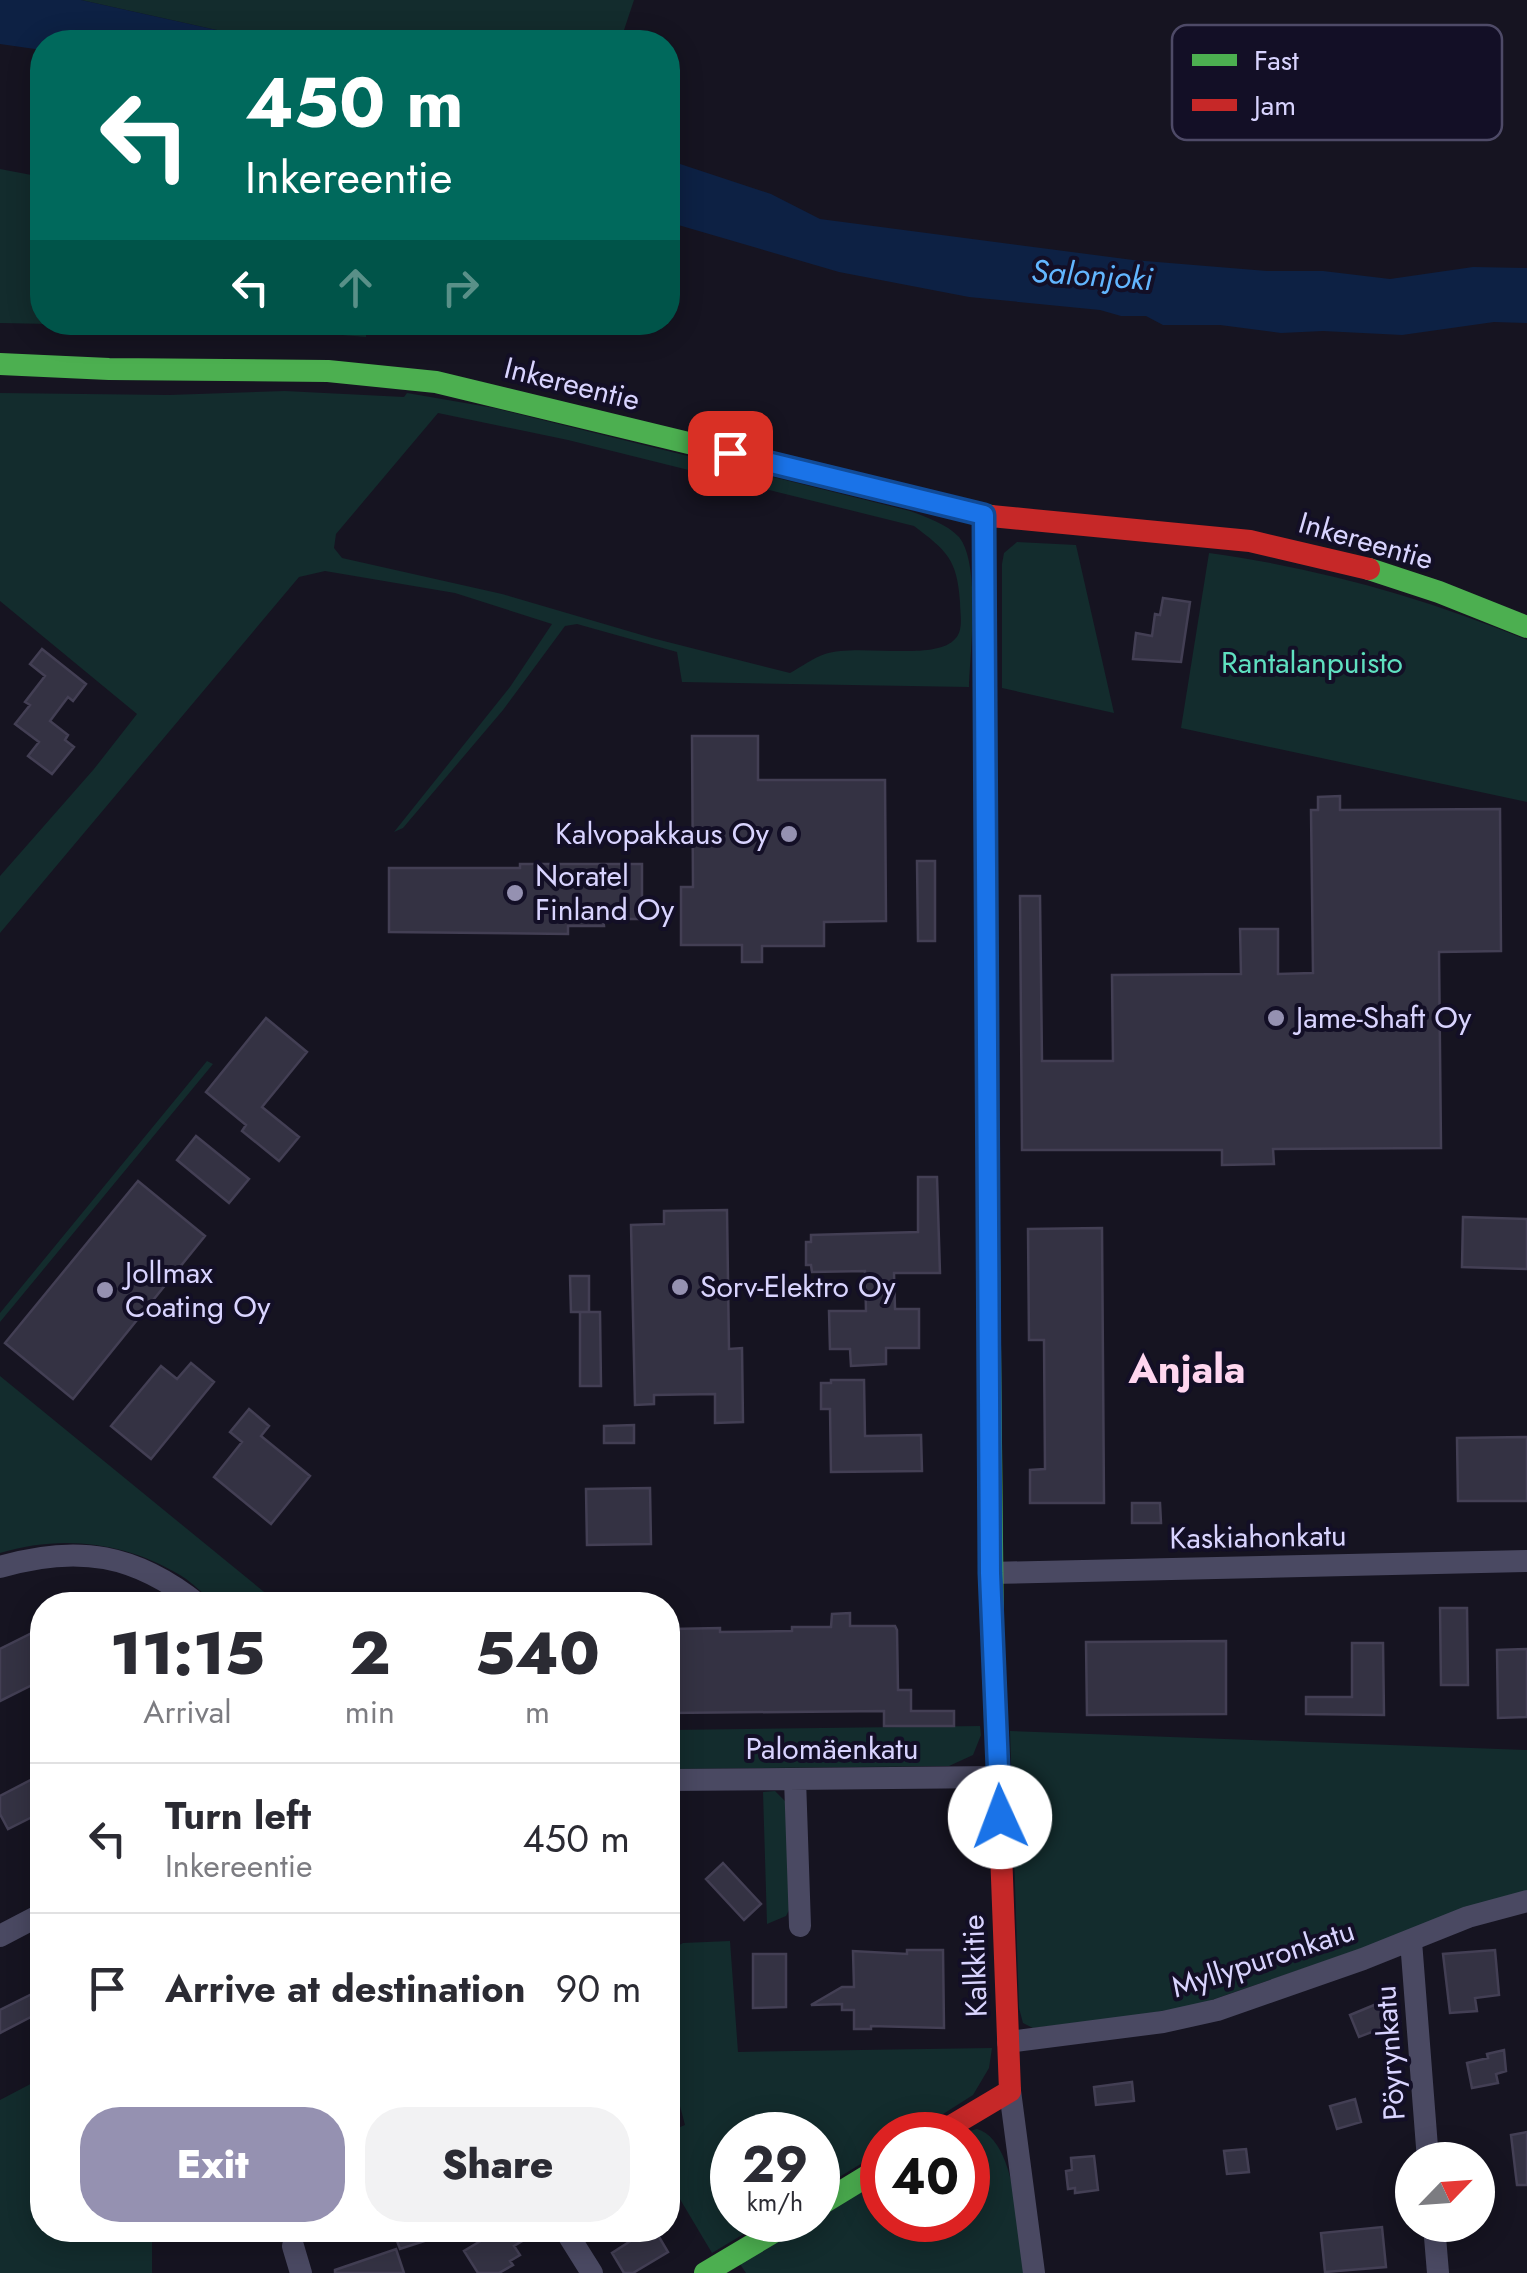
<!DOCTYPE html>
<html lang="en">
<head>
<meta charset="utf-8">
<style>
	:root { --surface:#fff; --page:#f2f2f3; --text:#2b2b33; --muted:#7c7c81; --line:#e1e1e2; --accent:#9591b1 }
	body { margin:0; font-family:Jost,sans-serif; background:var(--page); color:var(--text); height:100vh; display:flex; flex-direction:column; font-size:38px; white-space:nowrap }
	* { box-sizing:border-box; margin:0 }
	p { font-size:32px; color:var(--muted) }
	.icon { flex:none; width:55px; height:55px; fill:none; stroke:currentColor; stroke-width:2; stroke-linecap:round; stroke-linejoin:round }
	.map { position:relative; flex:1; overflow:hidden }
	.side { position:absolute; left:30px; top:1592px; width:650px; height:650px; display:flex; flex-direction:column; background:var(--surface); border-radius:40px; box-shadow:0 5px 25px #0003 }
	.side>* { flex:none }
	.banner { position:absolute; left:30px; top:30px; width:650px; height:305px; border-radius:40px; box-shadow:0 5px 25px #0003; background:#00695c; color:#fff; overflow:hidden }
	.needle { width:65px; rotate:65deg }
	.controls { position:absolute; left:1395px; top:2142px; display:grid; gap:20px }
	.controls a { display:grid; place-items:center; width:100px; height:100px; border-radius:50%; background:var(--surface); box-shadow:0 5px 25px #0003; font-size:50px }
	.speed { position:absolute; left:710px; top:2112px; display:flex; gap:20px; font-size:50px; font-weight:700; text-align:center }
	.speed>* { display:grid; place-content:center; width:130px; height:130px; border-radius:50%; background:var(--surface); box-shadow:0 5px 25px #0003; line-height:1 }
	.speed small { font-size:25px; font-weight:400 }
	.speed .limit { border:15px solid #d22; background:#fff; color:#111 }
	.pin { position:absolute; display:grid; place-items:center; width:85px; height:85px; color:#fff; margin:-42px; border-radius:20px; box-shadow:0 5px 15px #0006 }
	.me { position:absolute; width:110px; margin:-55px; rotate:358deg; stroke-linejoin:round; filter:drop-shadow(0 0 8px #0008) }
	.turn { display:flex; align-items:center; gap:35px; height:210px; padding:0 50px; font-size:45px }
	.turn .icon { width:130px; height:130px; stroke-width:2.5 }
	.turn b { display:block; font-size:70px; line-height:85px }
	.lanes { display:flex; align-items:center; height:95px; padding:0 50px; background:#0003; justify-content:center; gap:50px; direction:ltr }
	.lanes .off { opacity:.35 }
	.eta { display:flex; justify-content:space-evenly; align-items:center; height:170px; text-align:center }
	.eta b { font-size:60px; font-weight:800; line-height:70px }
	.cta { display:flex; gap:20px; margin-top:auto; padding:20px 50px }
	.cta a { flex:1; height:115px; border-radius:40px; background:var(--accent); color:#fff; font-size:40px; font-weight:800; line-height:115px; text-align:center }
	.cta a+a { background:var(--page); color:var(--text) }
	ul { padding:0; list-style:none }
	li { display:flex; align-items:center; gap:30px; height:150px; padding:0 50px; border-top:2px solid var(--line) }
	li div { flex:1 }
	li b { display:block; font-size:38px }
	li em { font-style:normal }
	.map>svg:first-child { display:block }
</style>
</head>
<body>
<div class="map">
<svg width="1527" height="2273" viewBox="0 0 1527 2273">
	<rect width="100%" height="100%" fill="#161421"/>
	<path fill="#132c2d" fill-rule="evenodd" d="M 81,0 L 634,0 L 620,42 L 271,42 Z
		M 0,169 L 42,177 L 42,322 L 366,322 L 366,337 L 259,328 L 0,323 Z
		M 285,391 L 404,397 L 407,393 L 494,408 L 910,511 C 926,517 947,524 959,537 C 981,564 970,653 969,687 L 682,682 L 677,652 L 577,624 L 565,626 L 503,710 L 403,828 L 394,832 L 510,687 L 552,624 L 455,593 L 325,571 L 299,577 L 0,933 L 0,876 L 94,769 L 137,714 L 0,601 L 0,393 L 169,395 ZM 438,413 L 568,440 L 914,526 C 947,551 957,559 960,602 C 960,614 964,630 955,639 C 935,662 857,643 825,654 C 813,658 801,667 790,673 L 652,638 L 502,594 L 342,558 L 334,548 L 336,534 Z
		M 1017,542 L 1076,545 L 1114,713 L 1002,688 L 1002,564 L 1004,553 Z
		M 1209,553 C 1319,568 1425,598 1527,640 L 1527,802 L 1181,728 Z
		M 207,1061 L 213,1064 L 0,1322 L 0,1313 Z
		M 0,1376 L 280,1605 C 262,1605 242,1608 225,1605 C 210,1603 194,1583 180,1575 C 126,1542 61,1534 0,1553 Z
		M 980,1726 L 981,1735 L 973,1755 L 949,1766 L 668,1769 L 668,1730 Z
		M 1010,1731 L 1527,1750 L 1527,1892 L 1200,2004 L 1141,2015 L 1033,2028 L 1023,2023 L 1019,2008 Z
		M 775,1791 L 786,1802 L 792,1904 L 786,1916 L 767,1924 L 763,1792 Z
		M 730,1941 L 738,2052 L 992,2048 L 989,2068 L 973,2095 L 910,2135 L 882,2135 L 882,2151 L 818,2190 L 818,2135 L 732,2135 L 732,2220 L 767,2220 L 712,2253 L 668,2179 L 668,2132 L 685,2125 L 668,2061 L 668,1951 L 683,1943 Z
		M 42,2078 L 42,2230 L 152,2230 L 152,2273 L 0,2273 L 0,2100 Z
		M 977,2129 C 1017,2140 1019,2237 1024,2273 L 746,2273 L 740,2264 L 882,2179 L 882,2220 L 968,2220 L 968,2135 L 955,2135 Z"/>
	<path fill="#0d2144" d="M 0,0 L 81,0 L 271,42 L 42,42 L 42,50 L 0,44 Z
		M 668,160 L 771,194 L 820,219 L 1133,260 L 1267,271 L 1323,271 L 1390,279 L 1473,267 L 1527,268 L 1527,323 L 1494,322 L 1402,335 L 1323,331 L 1281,333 L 1220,325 L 1163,325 L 1146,316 L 1121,316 L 1100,310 L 969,297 L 839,272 L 668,222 Z"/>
	<path fill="#343243" stroke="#433f54" stroke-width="2.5" d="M 1163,598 L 1190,602 L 1181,662 L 1133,659 L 1136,633 L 1152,636 L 1155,614 L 1160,615 Z
		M 42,649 L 86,684 L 73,701 L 68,697 L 50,721 L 68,735 L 65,740 L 74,747 L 52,774 L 28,756 L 39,742 L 15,724 L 30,705 L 25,702 L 45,676 L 30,664 Z
		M 692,736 L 758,736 L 758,780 L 885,780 L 886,921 L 824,922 L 824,946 L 762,946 L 762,962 L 742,962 L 742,945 L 681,945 L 681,887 L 693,887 Z
		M 1340,796 L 1340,810 L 1500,809 L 1501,951 L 1439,952 L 1441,1148 L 1273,1149 L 1274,1164 L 1222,1165 L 1222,1150 L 1022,1150 L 1020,896 L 1040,896 L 1042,1061 L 1113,1061 L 1112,975 L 1241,974 L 1240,929 L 1278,929 L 1278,974 L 1313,973 L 1311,810 L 1318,810 L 1318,797 Z
		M 917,861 L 935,861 L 935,941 L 918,941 Z
		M 520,864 L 642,864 L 642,919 L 603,919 L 604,926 L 568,926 L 568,934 L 389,932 L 389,868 L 520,868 Z
		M 266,1018 L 307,1052 L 262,1107 L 299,1137 L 279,1161 L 242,1131 L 246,1125 L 206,1092 Z
		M 196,1136 L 249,1179 L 229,1203 L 177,1160 Z
		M 918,1177 L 937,1177 L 940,1273 L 894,1273 L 895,1309 L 919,1309 L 919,1348 L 886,1348 L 886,1364 L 851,1366 L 850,1349 L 830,1349 L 829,1311 L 866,1311 L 865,1271 L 812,1272 L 811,1265 L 806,1265 L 806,1242 L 811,1242 L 811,1235 L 918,1232 Z
		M 138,1181 L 205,1236 L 73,1399 L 5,1343 Z
		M 727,1210 L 729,1349 L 742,1348 L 743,1422 L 715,1423 L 715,1394 L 654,1395 L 654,1404 L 635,1405 L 631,1225 L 664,1224 L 664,1211 Z
		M 1463,1217 L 1527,1219 L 1527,1269 L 1462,1267 Z
		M 1102,1228 L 1104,1503 L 1030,1503 L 1030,1470 L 1045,1469 L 1044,1340 L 1029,1340 L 1028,1229 Z
		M 570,1276 L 589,1276 L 589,1312 L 571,1312 Z
		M 580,1312 L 600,1312 L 601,1386 L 580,1386 Z
		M 191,1363 L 214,1382 L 151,1459 L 111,1426 L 161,1366 L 177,1379 Z
		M 831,1380 L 864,1380 L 865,1436 L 921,1435 L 922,1471 L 831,1472 L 830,1409 L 821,1409 L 821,1383 L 831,1383 Z
		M 249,1409 L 269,1426 L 261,1436 L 310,1476 L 271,1524 L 214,1477 L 242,1442 L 230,1432 Z
		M 634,1425 L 634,1443 L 604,1443 L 604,1426 Z
		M 1527,1437 L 1527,1501 L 1458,1501 L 1457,1438 Z
		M 650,1488 L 651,1544 L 587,1545 L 586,1489 Z
		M 1132,1503 L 1160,1503 L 1161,1523 L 1132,1523 Z
		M 1440,1608 L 1467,1608 L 1468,1685 L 1441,1685 Z
		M 850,1613 L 850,1626 L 895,1626 L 897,1630 L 898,1690 L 911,1690 L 911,1711 L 954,1711 L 954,1726 L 884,1726 L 884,1711 L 668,1713 L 668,1633 L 672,1633 L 672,1629 L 720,1628 L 720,1632 L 792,1631 L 792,1627 L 831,1627 L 832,1614 Z
		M 38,1630 L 42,1638 L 42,1680 L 0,1701 L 0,1649 Z
		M 1226,1641 L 1226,1714 L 1087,1715 L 1086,1642 Z
		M 1352,1643 L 1383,1643 L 1384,1715 L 1306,1714 L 1306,1697 L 1352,1697 Z
		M 1527,1649 L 1527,1717 L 1498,1718 L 1497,1650 Z
		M 42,1774 L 42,1812 L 8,1829 L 0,1814 L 0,1796 Z
		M 723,1863 L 761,1904 L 744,1920 L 706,1879 Z
		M 907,1950 L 943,1950 L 944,2028 L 871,2026 L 871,2029 L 854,2029 L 854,2010 L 842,2010 L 842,2004 L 811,2005 L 842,1987 L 854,1987 L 853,1951 L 907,1954 Z
		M 1495,1950 L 1499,1995 L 1475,1998 L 1477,2011 L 1450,2013 L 1443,1954 Z
		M 753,1954 L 786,1954 L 786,2007 L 753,2008 Z
		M 42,1989 L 42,2040 L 31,2017 L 0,2033 L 0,2010 Z
		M 1391,1998 L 1400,2021 L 1359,2037 L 1350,2015 Z
		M 1504,2050 L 1506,2071 L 1496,2074 L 1498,2083 L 1472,2088 L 1467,2063 L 1488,2058 L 1487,2054 Z
		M 1132,2082 L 1134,2101 L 1096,2105 L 1094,2087 Z
		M 1355,2099 L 1361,2122 L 1337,2129 L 1330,2106 Z
		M 1527,2132 L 1527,2185 L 1517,2185 L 1511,2135 Z
		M 1246,2149 L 1249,2172 L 1227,2174 L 1224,2151 Z
		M 1094,2156 L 1098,2190 L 1075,2193 L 1075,2188 L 1068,2189 L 1066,2171 L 1072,2170 L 1071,2158 Z
		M 1382,2227 L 1386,2267 L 1325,2272 L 1321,2233 Z
		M 393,2230 L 449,2230 L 449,2233 L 400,2249 Z
		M 499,2230 L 541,2230 L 514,2246 L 520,2255 L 510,2261 L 513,2265 L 499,2273 L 478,2273 L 464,2251 Z
		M 639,2230 L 655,2230 L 668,2252 L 633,2273 L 624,2273 L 612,2253 L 632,2240 L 630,2236 Z
		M 396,2249 L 404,2273 L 335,2273 L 335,2270 Z"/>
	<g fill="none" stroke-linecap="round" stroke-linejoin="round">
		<path stroke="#4a4962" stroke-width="22" d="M 0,1567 C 78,1544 136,1554 199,1605
			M 990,1573 L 1527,1561
			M 795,1779 L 800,1926
			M 668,1780 L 998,1777
			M 0,1936 L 42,1914
			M 1411,1941 L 1428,2160
			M 1008,2042 L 1163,2022 L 1217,2010 L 1363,1959 L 1468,1917 L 1527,1901
			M 1010,2091 L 1034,2273
			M 1434,2225 L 1438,2273
			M 565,2230 L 592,2273
			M 293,2246 L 301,2273"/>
		<path stroke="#4caf50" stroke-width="22" d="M 0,364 L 109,369 L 328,371 L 436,382 L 991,516
			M 1369,569 L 1439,592 L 1527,627
			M 987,1048 L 993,1639
			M 818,2206 L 882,2167
			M 705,2273 L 794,2220"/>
		<path stroke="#c62828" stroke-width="22" d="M 984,515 L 987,1048
			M 991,516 L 1250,541 L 1369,569
			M 936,2135 L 1010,2091 L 993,1639"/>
	</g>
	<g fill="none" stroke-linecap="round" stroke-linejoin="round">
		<g stroke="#114b97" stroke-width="25">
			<path id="route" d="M 730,453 L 984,515 L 990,1573 L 1000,1817"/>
		</g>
		<use href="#route" stroke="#1a73e8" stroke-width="18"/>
	</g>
	<g fill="#9591b1" stroke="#130f26" stroke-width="4">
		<circle cx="789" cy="834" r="10"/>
		<circle cx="515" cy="893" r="10"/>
		<circle cx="1276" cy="1018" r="10"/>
		<circle cx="680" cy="1287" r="10"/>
		<circle cx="105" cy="1290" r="10"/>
	</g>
	<g text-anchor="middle" stroke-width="8" stroke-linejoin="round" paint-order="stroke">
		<g font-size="30" fill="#d9d4ff" stroke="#130f26">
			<text transform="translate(572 384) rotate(14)" y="10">Inkereentie</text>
			<text transform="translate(1366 541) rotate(16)" y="10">Inkereentie</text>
			<text transform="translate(1258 1537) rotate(-1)" y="10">Kaskiahonkatu</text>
			<text x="832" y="1759">Palomäenkatu</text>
			<text transform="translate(1263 1959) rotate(-18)" y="10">Myllypuronkatu</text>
			<text transform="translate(975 1966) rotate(-92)" y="10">Kalkkitie</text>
			<text transform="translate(1390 2053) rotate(-94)" y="10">Pöyrynkatu</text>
		</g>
		<g font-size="30" fill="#5fe0c0" stroke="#130f26">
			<text x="1312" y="673">Rantalanpuisto</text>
		</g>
		<g font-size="30" fill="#d9d4ff" stroke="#130f26" text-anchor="start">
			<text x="769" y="844" text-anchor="end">Kalvopakkaus Oy</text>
			<text x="535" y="886">Noratel<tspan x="535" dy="34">Finland Oy</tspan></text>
			<text x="1296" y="1028">Jame-Shaft Oy</text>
			<text x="125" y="1283">Jollmax<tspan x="125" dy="34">Coating Oy</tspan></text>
			<text x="700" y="1297">Sorv-Elektro Oy</text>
		</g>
		<g font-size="32" font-style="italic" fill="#62b6ff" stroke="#130f26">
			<text transform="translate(1092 275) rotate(4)" y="11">Salonjoki</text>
		</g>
		<g font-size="40" font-weight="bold" fill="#ffd6f0" stroke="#130f26">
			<text x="1187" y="1383">Anjala</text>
		</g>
	</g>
	<rect x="1172" y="25" width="330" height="115" rx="15" fill="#130f26" stroke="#4e4a67" stroke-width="2.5"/>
	<rect x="1192" y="54" width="45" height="12" fill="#4caf50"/>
	<rect x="1192" y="99" width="45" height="12" fill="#c62828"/>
	<g font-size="28" fill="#d9d4ff">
		<text x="1254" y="70">Fast</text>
		<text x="1254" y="115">Jam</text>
	</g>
</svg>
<div class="controls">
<a><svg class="needle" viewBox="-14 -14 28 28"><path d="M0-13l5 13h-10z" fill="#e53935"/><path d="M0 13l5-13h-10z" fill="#7c7c81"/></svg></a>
</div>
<div class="speed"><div>29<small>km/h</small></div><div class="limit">40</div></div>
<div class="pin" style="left:730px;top:453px;background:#d93025"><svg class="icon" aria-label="arrive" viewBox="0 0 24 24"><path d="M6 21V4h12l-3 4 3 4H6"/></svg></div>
<svg class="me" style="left:1000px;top:1817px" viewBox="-20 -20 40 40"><circle r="19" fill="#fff"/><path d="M0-13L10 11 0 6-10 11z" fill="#1a73e8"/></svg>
<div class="banner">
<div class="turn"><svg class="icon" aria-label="left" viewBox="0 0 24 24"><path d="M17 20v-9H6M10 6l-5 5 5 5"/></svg><div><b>450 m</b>Inkereentie</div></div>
<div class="lanes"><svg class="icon" aria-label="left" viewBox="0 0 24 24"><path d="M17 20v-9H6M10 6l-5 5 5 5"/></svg><svg class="icon off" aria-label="ahead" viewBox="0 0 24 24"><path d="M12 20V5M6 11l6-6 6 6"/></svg><svg class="icon off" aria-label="right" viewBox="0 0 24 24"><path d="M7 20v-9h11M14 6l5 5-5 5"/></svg></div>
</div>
<section class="side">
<div class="eta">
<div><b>11:15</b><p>Arrival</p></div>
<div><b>2</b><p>min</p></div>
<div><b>540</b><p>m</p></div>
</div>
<ul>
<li><svg class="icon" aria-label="left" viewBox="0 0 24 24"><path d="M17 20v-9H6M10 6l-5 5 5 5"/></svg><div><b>Turn left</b><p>Inkereentie</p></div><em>450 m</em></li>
<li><svg class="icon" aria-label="arrive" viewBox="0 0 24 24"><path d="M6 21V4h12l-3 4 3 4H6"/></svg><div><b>Arrive at destination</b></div><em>90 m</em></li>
</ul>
<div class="cta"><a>Exit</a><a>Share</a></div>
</section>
</div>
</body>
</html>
